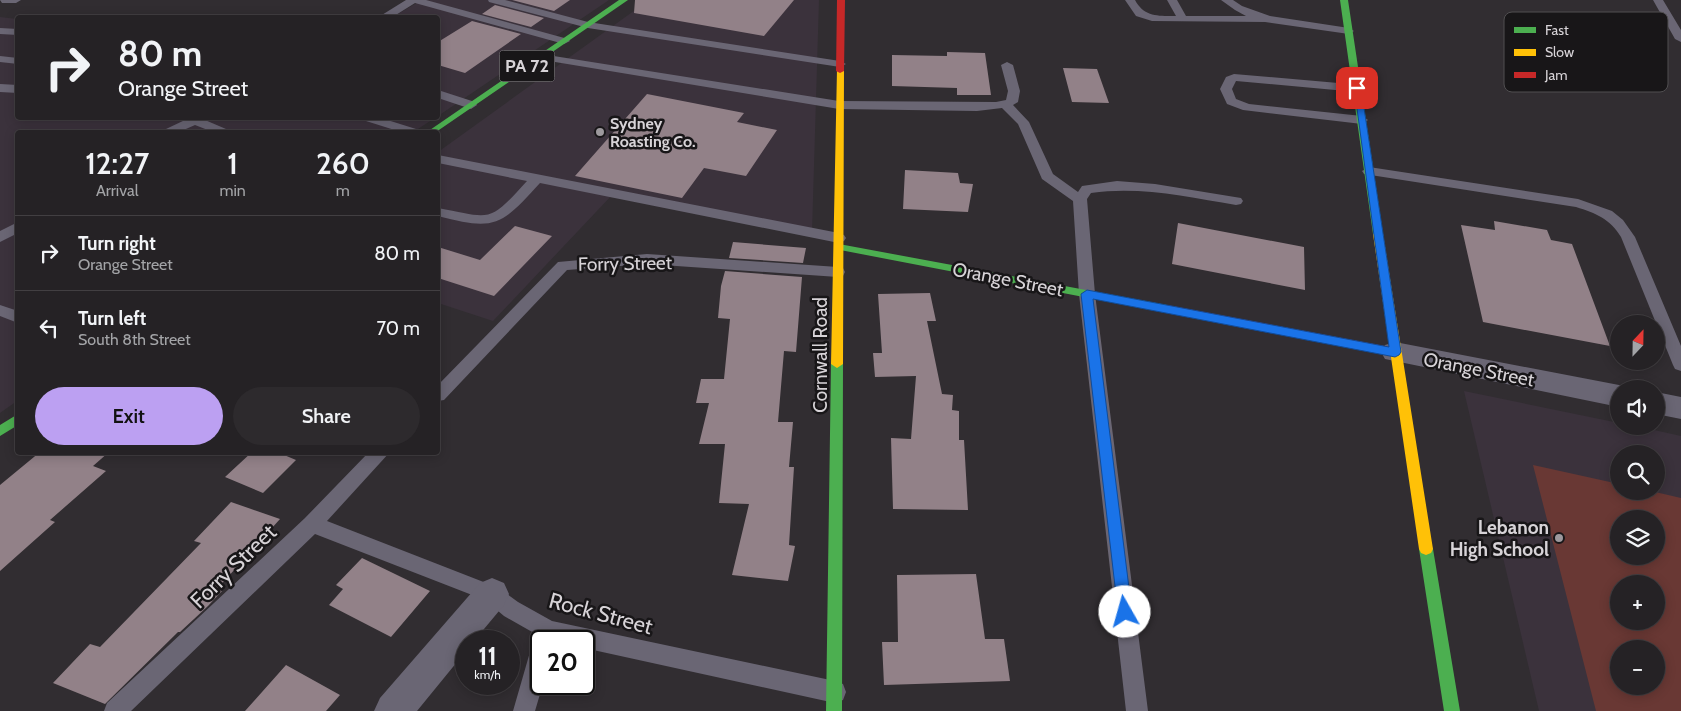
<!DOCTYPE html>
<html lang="en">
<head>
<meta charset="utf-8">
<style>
	:root { --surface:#252225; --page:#2d2a2d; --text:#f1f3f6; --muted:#a3a4a7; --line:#423f42; --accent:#bca0f2 }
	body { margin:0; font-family:Cabin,sans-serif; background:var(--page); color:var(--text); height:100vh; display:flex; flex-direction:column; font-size:19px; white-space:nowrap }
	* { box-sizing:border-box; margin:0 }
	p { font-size:16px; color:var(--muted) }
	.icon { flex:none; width:28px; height:28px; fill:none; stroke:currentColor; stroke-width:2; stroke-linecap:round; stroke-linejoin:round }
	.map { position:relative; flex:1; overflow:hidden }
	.details { position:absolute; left:15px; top:130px; width:425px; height:325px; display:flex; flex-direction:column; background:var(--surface); border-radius:5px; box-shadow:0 2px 12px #0003,0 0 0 1px var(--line) }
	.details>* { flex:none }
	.hud { position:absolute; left:15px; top:15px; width:425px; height:105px; border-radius:5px; box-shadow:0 2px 12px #0003,0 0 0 1px var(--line); background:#252225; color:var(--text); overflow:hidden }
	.needle { width:32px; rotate:22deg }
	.buttons { position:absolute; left:1610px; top:315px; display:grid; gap:10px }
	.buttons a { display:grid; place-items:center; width:55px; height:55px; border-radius:50%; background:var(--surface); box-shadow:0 2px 12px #0003,0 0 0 1px var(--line); font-size:25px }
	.speed { position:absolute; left:455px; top:630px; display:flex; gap:10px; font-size:25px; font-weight:700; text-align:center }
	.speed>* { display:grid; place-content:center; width:65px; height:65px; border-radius:50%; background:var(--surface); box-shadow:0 2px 12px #0003,0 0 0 1px var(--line); line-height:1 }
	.speed small { font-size:12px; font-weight:400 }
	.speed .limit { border:2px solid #111; border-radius:8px; background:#fff; color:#111 }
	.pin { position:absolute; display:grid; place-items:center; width:42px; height:42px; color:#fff; margin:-21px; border-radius:10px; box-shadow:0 2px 8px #0006 }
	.me { position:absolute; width:55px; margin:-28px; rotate:353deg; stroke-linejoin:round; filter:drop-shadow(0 0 4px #0008) }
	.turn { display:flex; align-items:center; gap:18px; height:105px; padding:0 20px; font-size:22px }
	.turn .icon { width:65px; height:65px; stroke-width:2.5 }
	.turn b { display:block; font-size:35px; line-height:42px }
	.eta { display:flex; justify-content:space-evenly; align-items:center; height:85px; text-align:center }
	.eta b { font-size:30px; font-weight:600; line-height:35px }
	.cta { display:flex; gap:10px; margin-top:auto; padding:10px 20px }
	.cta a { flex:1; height:58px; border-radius:30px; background:var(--accent); color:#111; font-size:20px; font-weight:600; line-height:58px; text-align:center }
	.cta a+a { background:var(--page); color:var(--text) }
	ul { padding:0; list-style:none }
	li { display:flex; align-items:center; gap:15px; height:75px; padding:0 20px; border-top:1px solid var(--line) }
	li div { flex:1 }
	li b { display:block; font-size:19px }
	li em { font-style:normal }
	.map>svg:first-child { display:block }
</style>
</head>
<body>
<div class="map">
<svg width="1681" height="711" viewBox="0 0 1681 711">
	<rect width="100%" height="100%" fill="#312d31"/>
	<path fill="#3b323c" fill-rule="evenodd" d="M 422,0 L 609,0 L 438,116 L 438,18 L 391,18 Z
		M 649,0 L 819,0 L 812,232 L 613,194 L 493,321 L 438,303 L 438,152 Z
		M 0,17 L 17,19 L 18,118 L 435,118 L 413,132 L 18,132 L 17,401 L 0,413 Z
		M 1464,391 L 1619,423 L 1619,426 L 1636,426 L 1681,436 L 1681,711 L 1539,711 ZM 1619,454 L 1656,454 L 1656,491 L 1619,491 ZM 1619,519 L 1656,519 L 1656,556 L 1619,556 ZM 1619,584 L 1656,584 L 1656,621 L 1619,621 ZM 1619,649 L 1656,649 L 1656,686 L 1619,686 Z"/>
	<path fill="#693834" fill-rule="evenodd" d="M 1533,465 L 1619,484 L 1619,491 L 1651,491 L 1681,498 L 1681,711 L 1596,711 ZM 1619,519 L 1656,519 L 1656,556 L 1619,556 ZM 1619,584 L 1656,584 L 1656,621 L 1619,621 ZM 1619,649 L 1656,649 L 1656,686 L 1619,686 Z"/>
	<path fill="#928188" d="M 512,0 L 570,0 L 554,11 Z
		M 635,0 L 794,0 L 764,36 L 634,13 Z
		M 495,5 L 544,18 L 531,27 L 482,14 Z
		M 472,21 L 521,34 L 465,73 L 438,65 L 438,42 Z
		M 947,52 L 985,53 L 991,95 L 957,95 L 957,88 L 892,86 L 892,55 L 947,56 Z
		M 1063,68 L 1097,69 L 1109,103 L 1072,102 Z
		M 647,94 L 744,113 L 737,122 L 777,130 L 746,176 L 704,168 L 682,198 L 575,176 Z
		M 905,170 L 958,173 L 960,183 L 973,184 L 968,212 L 903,209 Z
		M 1494,221 L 1547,230 L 1551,240 L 1572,244 L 1610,346 L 1483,322 L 1461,225 L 1495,230 Z
		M 1178,223 L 1304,247 L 1305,290 L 1172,264 Z
		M 515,226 L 552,236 L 494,296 L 438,278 L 438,247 L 480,260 Z
		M 733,242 L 806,248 L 803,263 L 729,258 Z
		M 725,271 L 802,277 L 796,352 L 784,351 L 778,422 L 793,422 L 789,467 L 794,467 L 789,545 L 795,546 L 788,581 L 732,575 L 749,504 L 719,503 L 725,444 L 699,444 L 709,403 L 696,403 L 701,379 L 724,379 L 730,319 L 718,318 L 721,286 Z
		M 930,293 L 936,321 L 927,321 L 942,394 L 953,395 L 952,410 L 959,411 L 959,440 L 964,440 L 968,510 L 893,509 L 891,438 L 911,439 L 916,376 L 875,377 L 873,353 L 882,353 L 878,294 Z
		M 40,452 L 109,452 L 93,466 L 106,471 L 50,520 L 55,522 L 0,571 L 0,485 Z
		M 252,452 L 277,452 L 296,460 L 263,493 L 225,477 Z
		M 231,502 L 280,519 L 217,589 L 222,591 L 208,606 L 180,632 L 178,632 L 105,704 L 53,683 L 90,644 L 100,647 L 201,543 L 194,541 Z
		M 362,558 L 430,591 L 391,637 L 329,605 L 343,589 L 336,585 Z
		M 976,574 L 985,639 L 1004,639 L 1010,681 L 884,685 L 882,642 L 898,642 L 897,575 Z
		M 286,665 L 340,695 L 326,711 L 245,711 Z"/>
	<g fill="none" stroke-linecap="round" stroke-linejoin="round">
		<path fill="#6a6674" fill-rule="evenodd" d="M 0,0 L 21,0 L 16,3 L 2,3 Z
			M 406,0 L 426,0 L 568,39 L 570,41 L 564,44 L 415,3 L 391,18 L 377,18 Z
			M 488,0 L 505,0 L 588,22 L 840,61 L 846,64 L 840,67 L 588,28 L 489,2 Z
			M 1125,0 L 1135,0 C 1144,17 1158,16 1176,16 L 1167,0 L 1177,0 L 1186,16 L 1246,16 L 1235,10 L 1221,0 L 1233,0 L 1242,6 L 1270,16 L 1349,28 L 1354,31 L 1349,34 L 1265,22 L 1152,21 L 1136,16 Z
			M 1653,0 L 1663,0 L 1681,30 L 1681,42 L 1675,39 Z
			M 0,28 L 18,29 L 18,35 L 0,34 Z
			M 541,54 L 839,101 L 996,102 L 1006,100 L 1008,91 L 1001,65 L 1007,62 L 1013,65 L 1020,91 L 1018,102 L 1013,105 L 1029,122 L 1053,174 L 1078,192 L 1082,186 L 1117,181 L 1155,184 L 1241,198 L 1243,201 L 1241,204 L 1236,205 C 1188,197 1140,186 1091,193 L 1087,199 L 1095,294 L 1148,711 L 1126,711 L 1079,294 L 1073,201 L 1042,179 L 1018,124 L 1002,108 L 977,111 L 839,109 L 537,59 L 535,57 L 537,55 Z
			M 0,56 L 18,58 L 18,64 L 0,62 Z
			M 1234,74 L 1361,85 L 1363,88 L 1361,91 L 1357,92 L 1236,81 L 1232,89 L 1236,99 L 1249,104 L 1362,116 L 1368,120 L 1362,124 L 1243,110 L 1227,104 L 1220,89 L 1226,77 Z
			M 0,84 L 18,85 L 18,93 L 0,92 Z
			M 438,90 L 475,102 L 477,105 L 471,109 L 438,98 Z
			M 184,118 L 206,118 L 205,120 L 226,129 L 228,132 L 213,132 L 195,125 L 179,132 L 164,132 L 166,129 L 185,120 Z
			M 364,118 L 381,118 L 416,129 L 418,132 L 401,132 L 366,121 Z
			M 438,155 L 839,233 L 844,235 L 846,238 L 844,241 L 839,243 L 540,183 C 501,226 495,231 438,216 L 438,208 C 492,218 488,224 527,181 L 438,163 Z
			M 1369,167 L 1578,199 L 1612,211 L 1623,220 L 1635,237 L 1681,346 L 1681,371 L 1675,369 L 1673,365 L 1621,237 C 1610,219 1596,213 1576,207 L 1364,174 L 1362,171 Z
			M 18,222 L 18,233 L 0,242 L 0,231 Z
			M 647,254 L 838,267 L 843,268 L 845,272 L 843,276 L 838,277 L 647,264 L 567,270 L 444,400 L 438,401 L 438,385 L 558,262 Z
			M 0,305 L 18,311 L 18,323 L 0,316 Z
			M 369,452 L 390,452 L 327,521 L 499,588 L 518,602 L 552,621 L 835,681 L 843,684 L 846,692 L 843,700 L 835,703 L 584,648 L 584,641 L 555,641 L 541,637 L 504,616 L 485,600 L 315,534 L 131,711 L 104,711 L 107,703 L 305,518 Z
			M 541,642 L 543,684 L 535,711 L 513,711 L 530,652 L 534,645 Z"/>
		<path fill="#6a6674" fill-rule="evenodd" d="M 1395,342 L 1619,385 L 1629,389 L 1619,389 L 1619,407 L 1385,359 L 1381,352 L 1385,345 Z
			M 1656,392 L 1681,397 L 1681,419 L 1656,414 Z
			M 492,578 L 504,583 L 509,594 L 504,605 L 474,641 L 466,641 L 466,651 L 417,711 L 374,711 L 380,698 L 480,583 Z"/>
		<path fill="#4caf50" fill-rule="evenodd" d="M 619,0 L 628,0 L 436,132 L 427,132 Z
			M 1340,0 L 1348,0 L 1383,234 L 1378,237 L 1373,234 Z
			M 839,244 L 1167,305 L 1172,309 L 1167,313 L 835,249 L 834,247 Z
			M 837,360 L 843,364 L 842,711 L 826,711 L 831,364 Z
			M 18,414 L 18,425 L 0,436 L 0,425 Z
			M 1426,543 L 1431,545 L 1433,549 L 1460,711 L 1444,711 L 1419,549 L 1421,545 Z"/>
		<path fill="#ffc107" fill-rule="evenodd" d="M 837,69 L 844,71 L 843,364 L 837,368 L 831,364 Z
			M 1378,231 L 1383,234 L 1433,549 L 1431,553 L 1426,555 L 1421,553 L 1419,549 L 1373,234 Z"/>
		<path fill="#c62828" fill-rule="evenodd" d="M 837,0 L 845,0 L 844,71 L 840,73 L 836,71 Z
			M 1167,305 L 1395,348 L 1401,352 L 1395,356 L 1163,312 L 1162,309 L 1163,306 Z"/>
	</g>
	<path fill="#1a73e8" stroke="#114b97" d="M 1354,86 L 1361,88 L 1401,352 L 1399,355 L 1395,357 L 1093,299 L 1132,612 L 1130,616 L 1125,618 L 1120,616 L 1118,612 L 1081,294 L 1087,290 L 1389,347 Z"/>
	<g fill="#9d999d" stroke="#181618" stroke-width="2">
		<circle cx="600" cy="132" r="5"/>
		<circle cx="1559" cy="538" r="5"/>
	</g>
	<g text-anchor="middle" stroke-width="5" stroke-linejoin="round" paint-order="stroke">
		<g font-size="16" font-weight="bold" fill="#d7d3d7" stroke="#181618" text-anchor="start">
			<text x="610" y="129">Sydney<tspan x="610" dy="18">Roasting Co.</tspan></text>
		</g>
		<rect fill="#181618" stroke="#9e9a9e" stroke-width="1" x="499.5" y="50.5" width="55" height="31" rx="4"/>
		<g font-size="18" font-weight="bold" fill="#d7d3d7">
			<text x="527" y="72">PA 72</text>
		</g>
		<g font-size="19" fill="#d7d3d7" stroke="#181618">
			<text transform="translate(625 263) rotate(-1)" y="7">Forry Street</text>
			<text transform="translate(1008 279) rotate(11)" y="7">Orange Street</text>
			<text transform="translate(820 355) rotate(-90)" y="7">Cornwall Road</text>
			<text transform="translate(1479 369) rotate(11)" y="7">Orange Street</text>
		</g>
		<g font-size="19" font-weight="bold" fill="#d7d3d7" stroke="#181618" text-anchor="end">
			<text x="1549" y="534">Lebanon<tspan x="1549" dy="22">High School</tspan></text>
		</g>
		<g font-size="22" fill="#d7d3d7" stroke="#181618">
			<text transform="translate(233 566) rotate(-44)" y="8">Forry Street</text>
			<text transform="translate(601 613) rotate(15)" y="8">Rock Street</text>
		</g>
	</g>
	<rect x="1504" y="12" width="164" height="80" rx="8" fill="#181618" stroke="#514f51" stroke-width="1"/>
	<rect x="1514" y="27" width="22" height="6" fill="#4caf50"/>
	<rect x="1514" y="49" width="22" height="7" fill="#ffc107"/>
	<rect x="1514" y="72" width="22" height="6" fill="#c62828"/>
	<g font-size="14" fill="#d7d3d7">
		<text x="1545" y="35">Fast</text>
		<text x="1545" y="57">Slow</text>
		<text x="1545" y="80">Jam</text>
	</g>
</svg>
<div class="buttons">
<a><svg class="needle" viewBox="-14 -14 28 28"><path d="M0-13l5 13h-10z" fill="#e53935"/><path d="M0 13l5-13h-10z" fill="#a3a4a7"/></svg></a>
<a><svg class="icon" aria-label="sound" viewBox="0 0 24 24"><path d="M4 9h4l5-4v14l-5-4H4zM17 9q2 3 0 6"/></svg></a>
<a><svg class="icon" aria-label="search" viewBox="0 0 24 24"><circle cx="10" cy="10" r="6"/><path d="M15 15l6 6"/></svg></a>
<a><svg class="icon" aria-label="layers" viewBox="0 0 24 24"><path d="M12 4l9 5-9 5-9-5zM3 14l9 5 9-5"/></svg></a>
<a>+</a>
<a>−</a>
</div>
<div class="speed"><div>11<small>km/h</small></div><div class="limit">20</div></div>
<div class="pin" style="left:1357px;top:88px;background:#d93025"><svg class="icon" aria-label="arrive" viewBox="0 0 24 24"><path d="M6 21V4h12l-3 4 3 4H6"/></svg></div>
<svg class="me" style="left:1125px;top:612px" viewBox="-20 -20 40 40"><circle r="19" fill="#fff"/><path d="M0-13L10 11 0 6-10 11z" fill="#1a73e8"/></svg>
<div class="hud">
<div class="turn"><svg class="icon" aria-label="right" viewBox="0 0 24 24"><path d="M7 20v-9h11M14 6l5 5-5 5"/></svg><div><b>80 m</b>Orange Street</div></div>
</div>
<section class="details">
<div class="eta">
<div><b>12:27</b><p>Arrival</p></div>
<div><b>1</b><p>min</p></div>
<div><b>260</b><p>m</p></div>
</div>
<ul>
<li><svg class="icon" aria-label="right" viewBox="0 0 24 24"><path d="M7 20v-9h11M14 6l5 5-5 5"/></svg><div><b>Turn right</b><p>Orange Street</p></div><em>80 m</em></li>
<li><svg class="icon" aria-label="left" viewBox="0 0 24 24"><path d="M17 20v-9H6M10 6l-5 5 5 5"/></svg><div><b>Turn left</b><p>South 8th Street</p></div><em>70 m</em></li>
</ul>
<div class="cta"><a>Exit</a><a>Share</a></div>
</section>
</div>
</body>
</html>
